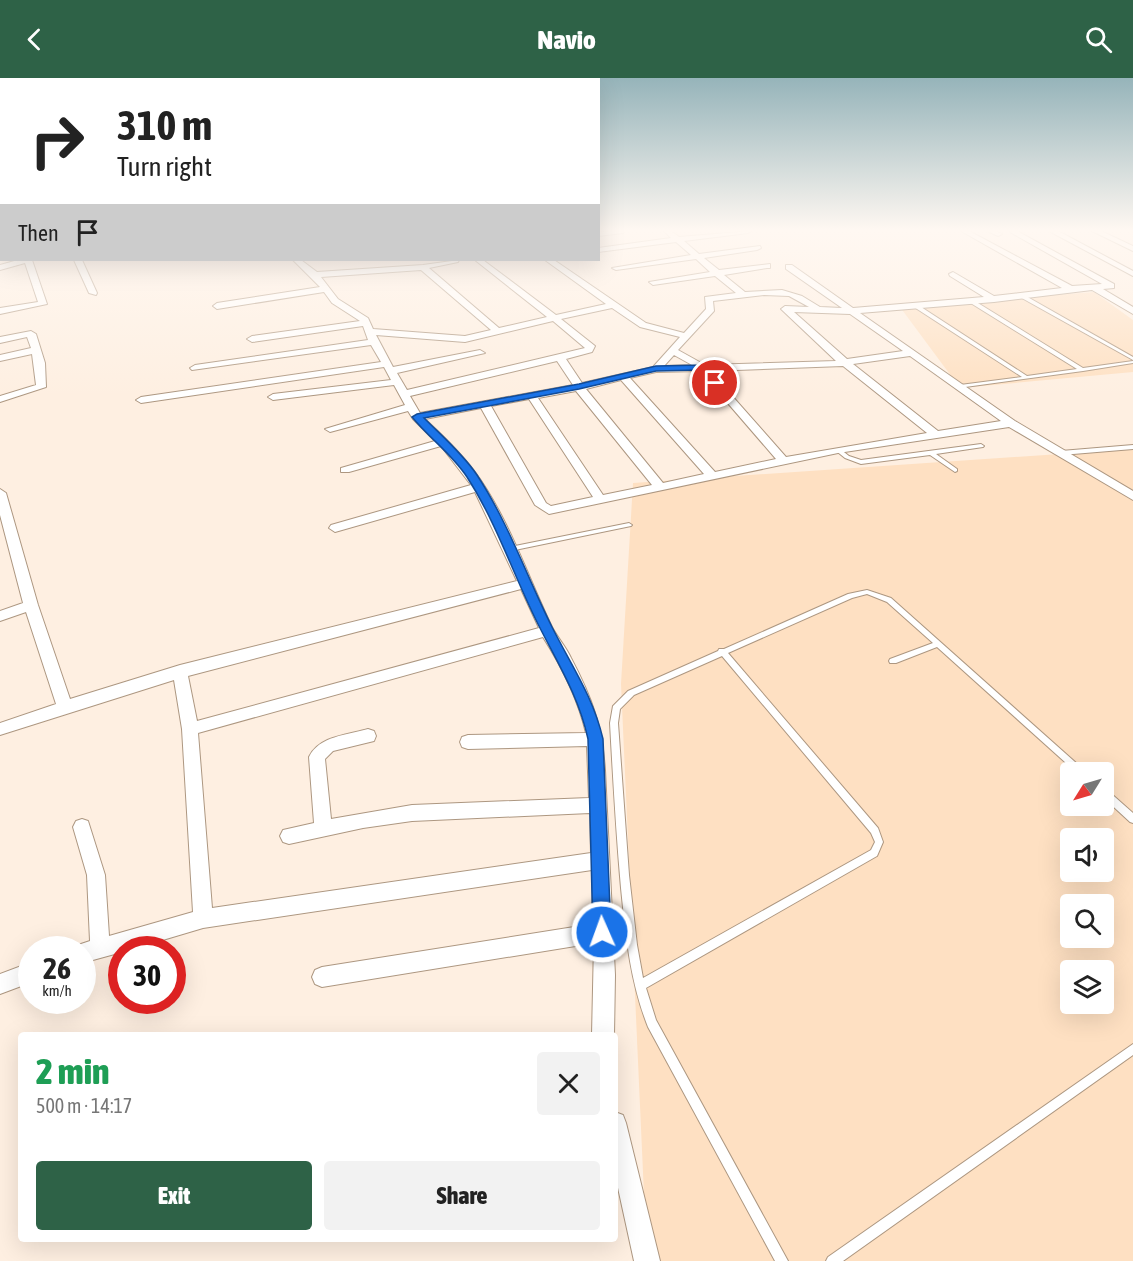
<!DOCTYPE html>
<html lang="en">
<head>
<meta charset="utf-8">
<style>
	:root { --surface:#fff; --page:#f2f2f2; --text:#222; --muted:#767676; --accent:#2e6247 }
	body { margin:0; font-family:"Asap Condensed",sans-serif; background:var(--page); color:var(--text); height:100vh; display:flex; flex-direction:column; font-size:22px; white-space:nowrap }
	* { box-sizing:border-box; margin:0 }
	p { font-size:20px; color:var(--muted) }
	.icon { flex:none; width:33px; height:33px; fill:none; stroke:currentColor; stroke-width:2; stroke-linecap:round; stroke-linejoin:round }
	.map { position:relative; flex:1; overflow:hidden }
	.drawer { position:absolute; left:18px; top:954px; width:600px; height:210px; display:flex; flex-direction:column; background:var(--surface); border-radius:6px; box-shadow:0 6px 24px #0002 }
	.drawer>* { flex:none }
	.guide { position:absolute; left:0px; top:0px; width:600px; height:183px; box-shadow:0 6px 24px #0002; background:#fff; color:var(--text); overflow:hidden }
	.needle { width:39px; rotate:233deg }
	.controls { position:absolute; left:1060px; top:684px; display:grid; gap:12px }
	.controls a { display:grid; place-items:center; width:54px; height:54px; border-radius:6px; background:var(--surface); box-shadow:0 6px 24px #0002; font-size:30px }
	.speed { position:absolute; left:18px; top:858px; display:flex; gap:12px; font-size:30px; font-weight:700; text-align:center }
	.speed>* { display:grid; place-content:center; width:78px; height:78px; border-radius:50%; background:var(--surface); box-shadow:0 6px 24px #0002; line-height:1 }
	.speed small { font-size:15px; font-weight:400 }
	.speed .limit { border:9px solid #d22; background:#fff; color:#111 }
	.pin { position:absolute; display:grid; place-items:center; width:51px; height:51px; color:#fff; margin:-26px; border:3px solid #fff; border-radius:50%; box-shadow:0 2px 6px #0007 }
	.me { position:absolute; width:66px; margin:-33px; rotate:358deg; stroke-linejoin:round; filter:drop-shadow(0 0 4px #0008) }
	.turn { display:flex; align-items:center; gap:21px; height:126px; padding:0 18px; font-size:27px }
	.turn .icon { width:78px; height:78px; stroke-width:2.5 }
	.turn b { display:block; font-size:42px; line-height:51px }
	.then { display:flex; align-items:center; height:57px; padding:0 18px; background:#0003; gap:12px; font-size:22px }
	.round { display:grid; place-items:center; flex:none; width:63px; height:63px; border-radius:6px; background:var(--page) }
	.head { display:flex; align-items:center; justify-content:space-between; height:102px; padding:0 18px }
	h1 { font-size:36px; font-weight:800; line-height:45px; color:#1e9e55 }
	.primary-button { display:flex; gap:12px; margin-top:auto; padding:12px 18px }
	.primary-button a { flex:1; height:69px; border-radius:6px; background:var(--accent); color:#fff; font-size:24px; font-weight:800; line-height:69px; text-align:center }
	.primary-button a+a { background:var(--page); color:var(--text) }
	header { display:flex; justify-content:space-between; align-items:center; height:78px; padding:0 18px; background:var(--accent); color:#fff; font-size:27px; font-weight:800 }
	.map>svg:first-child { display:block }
</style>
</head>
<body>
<header><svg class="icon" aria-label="back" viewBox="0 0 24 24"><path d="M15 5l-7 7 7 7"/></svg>Navio<svg class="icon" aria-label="search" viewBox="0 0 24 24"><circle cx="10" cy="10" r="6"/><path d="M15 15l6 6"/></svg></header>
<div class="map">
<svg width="1133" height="1183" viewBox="0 0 1133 1183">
	<rect width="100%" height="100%" fill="#feefe1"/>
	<path fill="#fee0c2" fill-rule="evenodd" d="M 1094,214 L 1133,242 L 1133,294 L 960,310 L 900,229 Z
		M 1133,371 L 1133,1183 L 647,1183 L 621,606 L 633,405 ZM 1071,694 L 1104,694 L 1104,728 L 1071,728 ZM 1071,760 L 1104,760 L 1104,794 L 1071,794 ZM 1071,826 L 1104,826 L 1104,860 L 1071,860 ZM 1071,892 L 1104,892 L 1104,926 L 1071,926 Z"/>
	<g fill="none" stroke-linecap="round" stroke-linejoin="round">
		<g stroke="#ad9781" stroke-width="2">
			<path id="lane" d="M 1020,217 L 1024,217 L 1133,279 L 1133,282 L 1020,219 Z
				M 969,222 L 973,222 L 1083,290 L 1133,283 L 1133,285 L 1083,293 L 958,310 L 957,309 L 960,307 L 1022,299 L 914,229 L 914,227 L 918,227 L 1027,298 L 1077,291 L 969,224 Z
				M 981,366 L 984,368 L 983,369 L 936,376 L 957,391 L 957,393 L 955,394 L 930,377 L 861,386 L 845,380 L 835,372 L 836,371 L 840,371 L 849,378 L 861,382 Z
				M 1133,367 L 1133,371 L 1061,377 L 1058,375 L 1061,373 Z
				M 629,445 L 632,447 L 631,448 L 510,473 L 507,471 L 510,469 Z
				M 867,512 L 891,520 L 1084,692 L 1085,694 L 1076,694 L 937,569 L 896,585 L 890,585 L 889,583 L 890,581 L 933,565 L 887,524 L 867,516 L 852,520 L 728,575 L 878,750 L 883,764 L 877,778 L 646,910 L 656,942 L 788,1183 L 775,1183 L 648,949 C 630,903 626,859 621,810 C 616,755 613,700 610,645 L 613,628 L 628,613 L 718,573 L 719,571 L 724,571 L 848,516 ZM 722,578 L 871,755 L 875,764 L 871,772 L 643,900 L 637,867 L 629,797 L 618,645 L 620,631 L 634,617 Z
				M 1104,711 L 1107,712 L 1133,735 L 1133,745 L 1130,744 L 1104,720 Z
				M 1133,966 L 1133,977 L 843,1183 L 826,1183 L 828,1179 Z"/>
		</g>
		<g stroke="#ad9781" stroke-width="2">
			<path id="street" d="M 626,153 L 623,155 L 598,158 L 598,154 Z
				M 664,153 L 671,153 L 679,159 L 751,153 L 748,155 L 684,163 L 699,176 L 760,168 L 761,170 L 757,172 L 704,180 L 719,192 L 770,186 L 770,190 L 767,190 L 724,197 L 745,214 L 782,212 L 802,218 L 820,229 L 842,230 L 786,191 L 786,187 L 792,187 L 853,230 L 984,219 L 950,198 L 949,196 L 953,194 L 994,218 L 1062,210 L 961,153 L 969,153 L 1072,208 L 1102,206 L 1010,154 L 1017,153 L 1114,206 L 1114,210 L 1103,211 L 1133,229 L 1133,236 L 1092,212 L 994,224 L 860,235 L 1015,343 L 1133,413 L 1133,422 L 1009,349 L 838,375 L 549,436 L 535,427 L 481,330 L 425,341 C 443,358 460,374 475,394 C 508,439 528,499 552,549 C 557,559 566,569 571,580 C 592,620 602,647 605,692 L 615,897 L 614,957 L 592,957 L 594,865 L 322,909 L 315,906 L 312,899 L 315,892 L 322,889 L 593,846 L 592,792 L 203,850 L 129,872 L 122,872 L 122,874 L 82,885 L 82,872 L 74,872 L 75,868 L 90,863 L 87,797 L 73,749 L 76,743 L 82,741 L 88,743 L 105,797 L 109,858 L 193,834 L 182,651 L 174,602 L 0,657 L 0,645 L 56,626 L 26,534 L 0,543 L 0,533 L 23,525 L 0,437 L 0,411 L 6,415 L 38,527 L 70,621 L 180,587 L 517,503 L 475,414 L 335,454 L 329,450 L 331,447 L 471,407 L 441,368 L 349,394 L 341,394 L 341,390 L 435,363 L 413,341 L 408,333 L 330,354 L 325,351 L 405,327 L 394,307 L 273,322 L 268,319 L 273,316 L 391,302 L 384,289 L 141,325 L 136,322 L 141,319 L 381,284 L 371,267 L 192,292 L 190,290 L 195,287 L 368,262 L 363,248 L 252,264 L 247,261 L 252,258 L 360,243 L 332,225 L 324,214 L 217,231 L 213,228 L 217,225 L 320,209 L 293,182 L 301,182 L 317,194 L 423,187 L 459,182 L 458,184 L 429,190 L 499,250 L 547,239 L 475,182 L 483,182 L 556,237 L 606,226 L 545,182 L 554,182 L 646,245 L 684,255 L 706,231 L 705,219 L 736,215 L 715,198 L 653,207 L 649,204 L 710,194 L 696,181 L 616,192 L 612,190 L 691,177 L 676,164 L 598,174 L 598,170 L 671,160 ZM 421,192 L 491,252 L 465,258 L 373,251 L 368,240 L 338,221 L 321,199 ZM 764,217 L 789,218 L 809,229 L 785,228 L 781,231 L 836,283 L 705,287 L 678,272 L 714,233 L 713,223 ZM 612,230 L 640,249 L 680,259 L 653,289 L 582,305 L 566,281 L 592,274 L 595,268 L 561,241 ZM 794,234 L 850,236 L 903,273 L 847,281 ZM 553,243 L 585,270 L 407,312 L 397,295 L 485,275 L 480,272 L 393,289 L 376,257 L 465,264 ZM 674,277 L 692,287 L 664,288 ZM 910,278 L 1001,343 L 938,353 L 853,286 ZM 557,283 L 573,307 L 420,335 L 410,318 ZM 843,288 L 927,355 L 786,379 L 710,293 ZM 700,293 L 776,381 L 715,394 L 630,300 L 656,294 ZM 621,302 L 704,396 L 663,405 L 586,311 ZM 576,313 L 652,407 L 603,417 L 538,320 ZM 529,321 L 593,419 L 551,428 L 546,425 L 491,328 ZM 521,511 L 539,550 L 197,643 L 188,598 ZM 543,559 C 562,589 578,621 586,655 L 468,657 L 462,659 L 460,664 L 462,669 L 468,671 L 587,668 L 589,720 L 412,727 L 331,741 L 325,681 L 333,673 L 374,663 L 376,658 L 374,653 L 368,651 C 347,657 319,658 309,679 L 314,745 L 283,752 L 280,758 L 283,764 L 289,766 L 363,750 L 412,743 L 590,735 L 591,775 L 212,830 L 198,655 Z
				M 987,153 L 996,153 L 1002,156 L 998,158 Z
				M 1049,153 L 1058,153 L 1133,193 L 1133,198 Z
				M 1092,153 L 1101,153 L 1133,168 L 1133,173 Z
				M 0,175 L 2,175 L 2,179 L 0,179 Z
				M 18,182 L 32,182 L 47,226 L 0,236 L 0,230 L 38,224 L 25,185 L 0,192 L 0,187 Z
				M 74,182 L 82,182 L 97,215 L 96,217 L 89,215 Z
				M 31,253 L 36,256 L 45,285 L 46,309 L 0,324 L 0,318 L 36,307 L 32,276 L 0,283 L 0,277 L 31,270 L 27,259 L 0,265 L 0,259 Z
				M 32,884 L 32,904 L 0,916 L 0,896 Z
				M 615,1034 L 623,1037 L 626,1045 L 660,1183 L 634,1183 L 615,1096 Z"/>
		</g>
		<use href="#lane" fill="#fff" fill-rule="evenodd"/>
		<use href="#street" fill="#fff" fill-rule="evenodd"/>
	</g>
	<linearGradient id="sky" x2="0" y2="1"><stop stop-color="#96b4ba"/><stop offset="0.48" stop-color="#fff8f2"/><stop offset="1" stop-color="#fff8f2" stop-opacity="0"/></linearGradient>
	<rect width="1133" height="318" fill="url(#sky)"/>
	<path fill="#1a73e8" stroke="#114b97" stroke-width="1.5" d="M 705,287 L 718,303 L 718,307 L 712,307 L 699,292 L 656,293 L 579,311 L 424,340 C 442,358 463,376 477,397 C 508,444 527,499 552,549 C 571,587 593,618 603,661 L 611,854 L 608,860 L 602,862 L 596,860 L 593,854 L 588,661 C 579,620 560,589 541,552 C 515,502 498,447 467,399 C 452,376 429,360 412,339 L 417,336 L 579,306 L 656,288 Z"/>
</svg>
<div class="controls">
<a><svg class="needle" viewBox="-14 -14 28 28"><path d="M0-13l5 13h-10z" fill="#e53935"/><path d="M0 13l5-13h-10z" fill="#767676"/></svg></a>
<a><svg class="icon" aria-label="sound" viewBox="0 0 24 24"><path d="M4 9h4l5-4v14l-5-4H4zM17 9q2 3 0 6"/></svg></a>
<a><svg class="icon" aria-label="search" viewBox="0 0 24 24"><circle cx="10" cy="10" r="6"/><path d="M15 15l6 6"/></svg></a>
<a><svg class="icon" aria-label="layers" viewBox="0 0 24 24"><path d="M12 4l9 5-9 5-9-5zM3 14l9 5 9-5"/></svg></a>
</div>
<div class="speed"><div>26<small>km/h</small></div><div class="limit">30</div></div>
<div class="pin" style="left:715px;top:305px;background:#d93025"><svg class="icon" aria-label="arrive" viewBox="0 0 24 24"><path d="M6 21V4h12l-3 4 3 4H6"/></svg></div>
<svg class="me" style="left:602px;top:854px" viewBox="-20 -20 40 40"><circle r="17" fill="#1a73e8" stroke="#fff" stroke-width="3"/><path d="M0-11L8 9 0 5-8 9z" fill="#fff"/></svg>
<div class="guide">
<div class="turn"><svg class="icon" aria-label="right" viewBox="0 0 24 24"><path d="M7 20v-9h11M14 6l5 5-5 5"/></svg><div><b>310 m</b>Turn right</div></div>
<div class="then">Then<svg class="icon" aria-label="arrive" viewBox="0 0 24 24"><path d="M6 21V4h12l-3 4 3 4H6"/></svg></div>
</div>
<section class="drawer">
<div class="head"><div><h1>2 min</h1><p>500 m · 14:17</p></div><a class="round"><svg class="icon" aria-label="close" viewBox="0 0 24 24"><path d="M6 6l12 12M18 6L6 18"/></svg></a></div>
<div class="primary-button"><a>Exit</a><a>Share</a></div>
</section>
</div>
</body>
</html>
